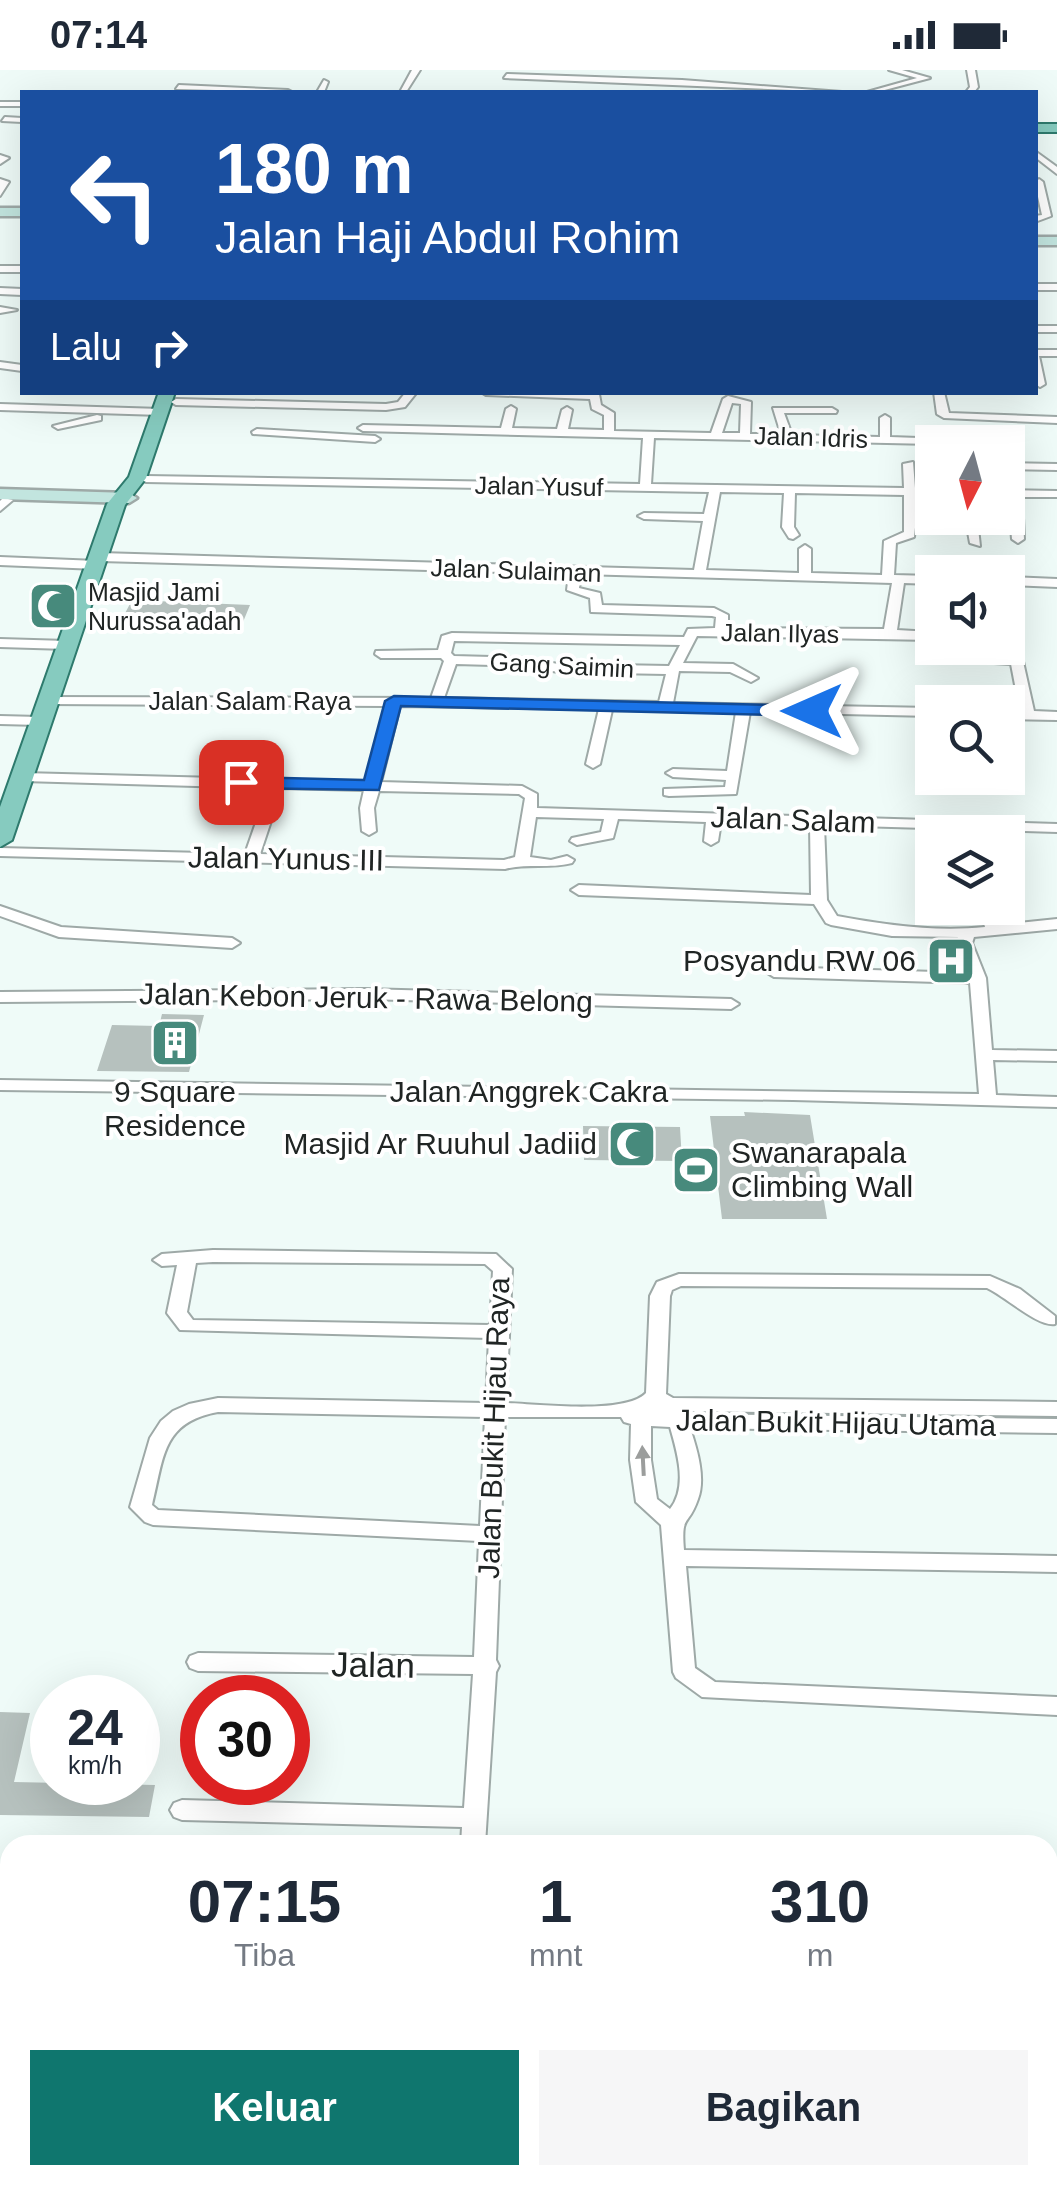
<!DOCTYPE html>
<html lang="id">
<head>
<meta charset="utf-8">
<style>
	:root { --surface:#fff; --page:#f6f6f7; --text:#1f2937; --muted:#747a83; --accent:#0f766e }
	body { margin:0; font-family:Helvetica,sans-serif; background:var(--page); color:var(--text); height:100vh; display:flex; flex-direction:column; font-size:38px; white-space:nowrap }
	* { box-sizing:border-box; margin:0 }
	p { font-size:32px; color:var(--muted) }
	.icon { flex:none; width:55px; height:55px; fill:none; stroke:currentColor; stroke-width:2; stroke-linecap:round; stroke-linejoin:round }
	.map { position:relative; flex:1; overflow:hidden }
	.sheet { position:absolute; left:0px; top:1765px; width:1058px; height:350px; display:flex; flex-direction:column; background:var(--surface); border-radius:30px 30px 0 0; box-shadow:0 10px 40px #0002 }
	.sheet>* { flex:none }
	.guide { position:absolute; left:20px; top:20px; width:1018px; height:305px; border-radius:0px; box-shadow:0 10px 40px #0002; background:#1a4fa0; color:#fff; overflow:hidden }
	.needle { width:65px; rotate:186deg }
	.buttons { position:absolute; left:915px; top:355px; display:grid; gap:20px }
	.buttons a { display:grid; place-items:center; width:110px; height:110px; border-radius:0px; background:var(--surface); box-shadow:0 10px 40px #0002; font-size:50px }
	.speed { position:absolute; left:30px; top:1605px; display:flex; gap:20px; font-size:50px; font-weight:700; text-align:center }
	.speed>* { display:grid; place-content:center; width:130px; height:130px; border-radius:50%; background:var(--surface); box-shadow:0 10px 40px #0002; line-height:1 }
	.speed small { font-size:25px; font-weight:400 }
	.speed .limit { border:15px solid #d22; background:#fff; color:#111 }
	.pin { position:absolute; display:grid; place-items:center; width:85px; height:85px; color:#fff; margin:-42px; border-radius:20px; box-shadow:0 5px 15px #0006 }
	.me { position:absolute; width:110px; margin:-55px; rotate:270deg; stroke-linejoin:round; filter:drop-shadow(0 0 8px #0008) }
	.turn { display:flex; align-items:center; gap:35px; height:210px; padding:0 30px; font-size:45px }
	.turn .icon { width:130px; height:130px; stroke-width:2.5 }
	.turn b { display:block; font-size:70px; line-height:85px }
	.then { display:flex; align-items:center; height:95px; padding:0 30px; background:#0003; gap:20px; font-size:38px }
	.eta { display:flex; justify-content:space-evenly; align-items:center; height:170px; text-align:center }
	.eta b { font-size:60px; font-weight:700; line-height:70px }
	.button { display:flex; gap:20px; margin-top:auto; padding:20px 30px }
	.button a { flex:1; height:115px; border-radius:0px; background:var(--accent); color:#fff; font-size:40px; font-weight:700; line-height:115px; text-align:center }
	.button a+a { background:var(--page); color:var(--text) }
	.status { display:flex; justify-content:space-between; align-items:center; height:70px; padding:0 50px; background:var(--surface); direction:ltr }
	.status svg { height:28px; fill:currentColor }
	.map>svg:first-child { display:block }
</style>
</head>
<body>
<div class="status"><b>07:14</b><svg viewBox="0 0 49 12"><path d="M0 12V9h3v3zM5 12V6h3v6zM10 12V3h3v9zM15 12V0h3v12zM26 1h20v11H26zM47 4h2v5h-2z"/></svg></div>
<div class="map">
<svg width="1057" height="2115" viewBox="0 0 1057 2115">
	<rect width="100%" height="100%" fill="#effbf8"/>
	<path fill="#b6c1be" d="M 132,530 L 250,535 L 243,552 L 122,549 Z
		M 162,944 L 204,945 L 189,1002 L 97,1001 L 112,955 L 159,956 Z
		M 744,1042 L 810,1045 L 827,1149 L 722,1149 L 718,1116 L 706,1116 L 703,1088 L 715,1088 L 710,1046 L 745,1046 Z
		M 583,1056 L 680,1057 L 682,1091 L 584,1090 Z
		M 0,1642 L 30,1643 L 14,1712 L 155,1715 L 149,1747 L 0,1745 Z"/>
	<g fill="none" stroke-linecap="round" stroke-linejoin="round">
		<g stroke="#9ea9a7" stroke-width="4">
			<path id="street" d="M 412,0 L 420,0 L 406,22 L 400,22 Z
				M 889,0 L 902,0 L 930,8 L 877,22 L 867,22 L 917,8 Z
				M 967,0 L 975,0 L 978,17 L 974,22 L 966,22 L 970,17 Z
				M 507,4 L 682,10 L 842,22 L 504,8 Z
				M 324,10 L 328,12 L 324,22 L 317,22 Z
				M 179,15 L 288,20 L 292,22 L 176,19 Z
				M 0,32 L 22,32 L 22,36 L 0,36 Z
				M 5,47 L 22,48 L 22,52 L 2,51 Z
				M 1035,81 L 1057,97 L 1057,104 L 1035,87 Z
				M 0,85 L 9,88 L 0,94 Z
				M 0,109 L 9,112 L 0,126 Z
				M 1039,109 L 1043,112 L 1051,146 L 1035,152 L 1035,146 L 1042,145 L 1035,113 Z
				M 0,196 L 22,196 L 22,202 L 0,202 Z
				M 1035,214 L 1057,214 L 1057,220 L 1035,220 Z
				M 0,218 L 22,219 L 22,225 L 0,224 Z
				M 0,237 L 17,240 L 0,243 Z
				M 1035,256 L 1057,256 L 1057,262 L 1035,262 Z
				M 1035,280 L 1057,280 L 1057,286 L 1039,286 L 1045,314 L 1040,317 L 1035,314 Z
				M 0,292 L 22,295 L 22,301 L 0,298 Z
				M 406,322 L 417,322 L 405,337 L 386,340 L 176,335 L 171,332 L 176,329 L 386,334 L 398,332 Z
				M 481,322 L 599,324 L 601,335 L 614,343 L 614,361 L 711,363 L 723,329 L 728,326 L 751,332 L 750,364 L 781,364 L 773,338 L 832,338 L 837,341 L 836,343 L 784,343 L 792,365 L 880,367 L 880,348 L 885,345 L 890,348 L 890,367 L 976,370 L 977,372 L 932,374 L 654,368 L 651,414 L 904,418 L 903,394 L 913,392 L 915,418 L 932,419 L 932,425 L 915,425 L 915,441 L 932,442 L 932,448 L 936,448 L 916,448 L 914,467 L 896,473 L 894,505 L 932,506 L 932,514 L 904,513 L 897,560 L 932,562 L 932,570 L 697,566 L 683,593 L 733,594 L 758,608 L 751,612 L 730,602 L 679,601 L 673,633 L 932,638 L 932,646 L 750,642 L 736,724 L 669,726 L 664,725 L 664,719 L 725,717 L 726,710 L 673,707 L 666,703 L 673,699 L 727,701 L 736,642 L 612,640 L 600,694 L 593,698 L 586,694 L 599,639 L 400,636 L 381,712 L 522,716 L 537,724 L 537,738 L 1057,754 L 1057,762 L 824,755 L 827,830 L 837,846 C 886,855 935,862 985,857 L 980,838 L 994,838 L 1000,855 L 1057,849 L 1057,859 L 974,867 L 972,873 L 986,908 L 992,980 L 1057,981 L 1057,991 L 993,990 L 996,1025 L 1057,1027 L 1057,1037 L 793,1030 L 0,1020 L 0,1010 L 979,1024 L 970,913 L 774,907 L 766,902 L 774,897 L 968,903 L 956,873 L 958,867 L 892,866 L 831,855 L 826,853 L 814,834 L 579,825 L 571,820 L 579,815 L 811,825 L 810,755 L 721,752 L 718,771 L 711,775 L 704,771 L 706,752 L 618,749 L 613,768 L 577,775 L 570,771 L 572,768 L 601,762 L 604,749 L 536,747 L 530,787 L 551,790 L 567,786 L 574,790 L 572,793 C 549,799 528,793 505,799 L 0,786 L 0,778 L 245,784 L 268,718 L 23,711 L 16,707 L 23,703 L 367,712 L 386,636 L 47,634 L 42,633 L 42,627 L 431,628 L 444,591 L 441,588 L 381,588 L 375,584 L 376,581 L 438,580 L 442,566 L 452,563 L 684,567 L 688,559 L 715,558 L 716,547 L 712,546 L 591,542 L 590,528 L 567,520 L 569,504 L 100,491 L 94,487 L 100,483 L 694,500 L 703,451 L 644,449 L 638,446 L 644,443 L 704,444 L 709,422 L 146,412 L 140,409 L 146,406 L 640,414 L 643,368 L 363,361 L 358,358 L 363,355 L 501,358 L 506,339 L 511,336 L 516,339 L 512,358 L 557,359 L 562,340 L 567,337 L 572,340 L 568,359 L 604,360 L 604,345 L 592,339 L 590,329 L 486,325 ZM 732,333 L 741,334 L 740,363 L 722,363 ZM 720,422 L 784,423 L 782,457 L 789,468 L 793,469 L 799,465 L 794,457 L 795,423 L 904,425 L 904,462 L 884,471 L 882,505 L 811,503 L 811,479 L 805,475 L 799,479 L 799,503 L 706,500 ZM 581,504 L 892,513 L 884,559 L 728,558 L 728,545 L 714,538 L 602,535 L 600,523 L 579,518 ZM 454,571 L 680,575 L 669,596 L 558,594 L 525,588 L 454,586 L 451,583 ZM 456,594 L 525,596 L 558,602 L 666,604 L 659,632 L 444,628 ZM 282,718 L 364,720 L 360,738 L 362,761 L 369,765 L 376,761 L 374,738 L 379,721 L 519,724 L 525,728 L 515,787 L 504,790 L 260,784 Z
				M 934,322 L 944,322 L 949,343 L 1057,347 L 1057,353 L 944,348 L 937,344 Z
				M 0,334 L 161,339 L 166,342 L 161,345 L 0,340 Z
				M 97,345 L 101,346 L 101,350 L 58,359 L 53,356 Z
				M 257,359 L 375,366 L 380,369 L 375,372 L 253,364 L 252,362 Z
				M 1008,393 L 1057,394 L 1057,400 L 1008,399 Z
				M 1008,420 L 1057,421 L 1057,427 L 1022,427 L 1024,469 L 1018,473 L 1012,469 Z
				M 3,428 L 13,430 L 0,441 L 0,431 Z
				M 962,448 L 977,449 L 980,476 L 970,473 L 966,451 Z
				M 0,487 L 97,491 L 103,495 L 97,499 L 0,495 Z
				M 1008,507 L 1057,509 L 1057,517 L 1008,515 Z
				M 0,569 L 67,571 L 73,575 L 67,579 L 0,577 Z
				M 931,575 L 942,578 L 946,582 L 1022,587 L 1034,641 L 1057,642 L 1057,650 L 1008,649 L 1008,641 L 1020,641 L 1011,594 L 942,590 L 931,581 Z
				M 0,646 L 39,647 L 46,651 L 39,655 L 0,654 Z
				M 0,836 L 61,857 L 232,868 L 240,873 L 232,878 L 59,867 L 0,846 Z
				M 365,919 L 731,929 L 739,934 L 731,939 L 365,929 L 0,932 L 0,922 Z
				M 213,1180 L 496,1184 L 512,1199 L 506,1333 C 537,1334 625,1345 646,1323 L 650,1226 L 657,1212 L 679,1204 L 990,1206 L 1020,1219 L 1055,1246 L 1055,1254 C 1038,1257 1006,1227 987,1218 L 681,1216 L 672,1220 L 670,1226 L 666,1324 L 673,1328 L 1057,1332 L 1057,1346 L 683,1341 L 684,1344 L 1057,1349 L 1057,1363 L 690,1358 C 697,1379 706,1408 698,1429 C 688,1458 681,1443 684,1480 L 1057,1486 L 1057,1502 L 686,1496 L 695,1598 L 715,1612 L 1057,1627 L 1057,1645 L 702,1627 L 676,1608 L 673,1602 L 661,1455 L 636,1432 L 630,1390 L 631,1354 L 624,1352 L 621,1347 L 505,1347 L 496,1590 L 499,1596 L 496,1602 L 485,1775 L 461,1775 L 462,1757 L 182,1750 L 174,1747 L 170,1740 L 174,1733 L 182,1730 L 464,1738 L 473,1604 L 198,1601 L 190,1598 L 187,1592 L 190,1586 L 198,1583 L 474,1587 L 479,1471 L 153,1455 L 145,1452 L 130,1437 L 150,1368 L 161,1351 L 173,1341 L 189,1334 L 218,1328 L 486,1333 L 489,1268 L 180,1260 L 167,1243 L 177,1195 L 162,1196 L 153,1190 L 162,1184 ZM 213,1192 L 485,1194 L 493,1201 L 490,1255 L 193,1250 L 187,1242 L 196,1193 ZM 218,1342 L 485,1347 L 480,1456 L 158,1440 L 152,1435 C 164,1387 162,1352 218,1342 ZM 651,1356 L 670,1357 C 677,1382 688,1417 670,1439 L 657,1429 L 651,1390 Z
				M 49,2105 L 77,2105 L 74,2115 L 46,2115 Z
				M 181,2105 L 209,2105 L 207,2115 L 179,2115 Z
				M 606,2105 L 634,2105 L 633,2115 L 605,2115 Z
				M 891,2105 L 919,2105 L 920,2115 L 892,2115 Z"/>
		</g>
		<g stroke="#9ea9a7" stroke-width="5">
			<path id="secondary" d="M 0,138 L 22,138 L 22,146 L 0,146 Z
				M 1035,167 L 1057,167 L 1057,175 L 1035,175 Z
				M 0,419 L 129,423 L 137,428 L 129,433 L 0,429 Z
				M 0,2013 L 10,2014 L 10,2048 L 0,2047 Z
				M 1048,2079 L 1057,2079 L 1057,2115 L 1034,2110 L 1032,2105 L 1048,2105 Z"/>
		</g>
		<g stroke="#2e7a6d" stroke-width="4">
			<path id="primary" d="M 1035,54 L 1057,54 L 1057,62 L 1035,62 Z
				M 159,322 L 175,322 L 146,408 L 125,435 L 12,770 L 0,777 L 0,737 L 107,434 L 129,407 Z"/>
		</g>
		<use href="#street" fill="#fff" fill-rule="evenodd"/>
		<use href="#secondary" fill="#c2e5df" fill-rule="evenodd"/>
		<use href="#primary" fill="#86cbbf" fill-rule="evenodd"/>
	</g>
	<defs><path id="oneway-solid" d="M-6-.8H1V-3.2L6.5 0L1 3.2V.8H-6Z" transform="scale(2.5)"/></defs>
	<use fill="#9b9d9c" href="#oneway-solid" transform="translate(643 1391) rotate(-93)"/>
	<path fill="#1a73e8" stroke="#114b97" stroke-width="2.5" d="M 394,626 L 812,636 L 821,641 L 812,646 L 401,636 L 379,720 L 241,718 L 232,712 L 241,707 L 364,710 L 385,631 Z"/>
	<defs>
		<g id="mosque-square" transform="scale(2.5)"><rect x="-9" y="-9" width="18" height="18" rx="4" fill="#478a7c" stroke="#fff"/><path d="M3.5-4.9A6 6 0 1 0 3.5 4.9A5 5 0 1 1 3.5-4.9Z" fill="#fff"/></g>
		<g id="hospital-square" transform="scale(2.5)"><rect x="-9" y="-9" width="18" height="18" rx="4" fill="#478a7c" stroke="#fff"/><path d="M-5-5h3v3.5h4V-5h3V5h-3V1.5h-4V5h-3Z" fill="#fff"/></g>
		<g id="building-square" transform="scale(2.5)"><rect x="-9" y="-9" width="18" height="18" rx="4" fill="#478a7c" stroke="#fff"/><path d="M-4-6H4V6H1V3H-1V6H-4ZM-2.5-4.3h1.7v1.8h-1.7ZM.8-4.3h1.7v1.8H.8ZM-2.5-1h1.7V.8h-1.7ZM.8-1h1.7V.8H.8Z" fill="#fff"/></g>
		<g id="stadium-square" transform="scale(2.5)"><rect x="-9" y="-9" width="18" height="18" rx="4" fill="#478a7c" stroke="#fff"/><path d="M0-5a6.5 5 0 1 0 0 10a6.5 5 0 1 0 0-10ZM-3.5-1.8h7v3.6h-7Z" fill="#fff"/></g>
	</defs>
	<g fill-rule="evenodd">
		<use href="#mosque-square" x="53" y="536"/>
		<use href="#hospital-square" x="951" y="891"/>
		<use href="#building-square" x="175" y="973"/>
		<use href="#mosque-square" x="632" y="1074"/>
		<use href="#stadium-square" x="696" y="1100"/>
	</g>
	<g text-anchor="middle" stroke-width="8" stroke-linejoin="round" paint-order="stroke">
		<g font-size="25" fill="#202524" stroke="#fff">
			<text transform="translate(811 367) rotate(2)" y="9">Jalan Idris</text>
			<text transform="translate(539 416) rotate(1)" y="9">Jalan Yusuf</text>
			<text transform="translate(516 500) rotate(2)" y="9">Jalan Sulaiman</text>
			<text transform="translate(780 563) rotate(1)" y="9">Jalan Ilyas</text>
			<text transform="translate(562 595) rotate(3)" y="9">Gang Saimin</text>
			<text x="250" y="640">Jalan Salam Raya</text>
		</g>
		<g font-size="25" fill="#202524" stroke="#fff" text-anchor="start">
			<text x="88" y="531">Masjid Jami<tspan x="88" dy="29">Nurussa'adah</tspan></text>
		</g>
		<g font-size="30" fill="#202524" stroke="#fff">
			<text transform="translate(793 750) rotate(2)" y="10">Jalan Salam</text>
			<text transform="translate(286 789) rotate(1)" y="10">Jalan Yunus III</text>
			<text transform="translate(366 928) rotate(1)" y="10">Jalan Kebon Jeruk - Rawa Belong</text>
			<text x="529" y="1032">Jalan Anggrek Cakra</text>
			<text transform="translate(836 1353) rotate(1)" y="10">Jalan Bukit Hijau Utama</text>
			<text transform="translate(494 1358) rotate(-88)" y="10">Jalan Bukit Hijau Raya</text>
		</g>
		<g font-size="30" fill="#202524" stroke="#fff" text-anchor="end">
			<text x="916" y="901">Posyandu RW 06</text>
			<text x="175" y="1032" text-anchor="middle">9 Square<tspan x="175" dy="34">Residence</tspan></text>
			<text x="597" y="1084">Masjid Ar Ruuhul Jadiid</text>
			<text x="731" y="1093" text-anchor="start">Swanarapala<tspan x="731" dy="34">Climbing Wall</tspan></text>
		</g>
		<g font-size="35" fill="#202524" stroke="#fff">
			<text transform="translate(373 1595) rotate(1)" y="12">Jalan</text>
		</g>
	</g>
</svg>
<div class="buttons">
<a><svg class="needle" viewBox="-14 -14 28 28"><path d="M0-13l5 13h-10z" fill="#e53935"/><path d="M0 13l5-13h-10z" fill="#747a83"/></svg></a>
<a><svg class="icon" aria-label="sound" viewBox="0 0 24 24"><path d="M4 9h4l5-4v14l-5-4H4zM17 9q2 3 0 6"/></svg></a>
<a><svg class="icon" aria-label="search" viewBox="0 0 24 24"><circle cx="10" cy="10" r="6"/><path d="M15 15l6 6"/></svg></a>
<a><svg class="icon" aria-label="layers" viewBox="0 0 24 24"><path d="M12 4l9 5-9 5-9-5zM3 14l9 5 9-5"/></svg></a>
</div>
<div class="speed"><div>24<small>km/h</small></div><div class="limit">30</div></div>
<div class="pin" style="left:241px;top:712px;background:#d93025"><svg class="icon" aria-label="arrive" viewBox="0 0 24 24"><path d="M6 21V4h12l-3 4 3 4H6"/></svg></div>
<svg class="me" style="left:812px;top:641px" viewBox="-20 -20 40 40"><path d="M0-17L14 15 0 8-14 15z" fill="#1a73e8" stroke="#fff" stroke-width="4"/></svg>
<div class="guide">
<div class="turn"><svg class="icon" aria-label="left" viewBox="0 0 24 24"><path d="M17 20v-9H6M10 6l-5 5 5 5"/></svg><div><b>180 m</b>Jalan Haji Abdul Rohim</div></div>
<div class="then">Lalu<svg class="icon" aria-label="right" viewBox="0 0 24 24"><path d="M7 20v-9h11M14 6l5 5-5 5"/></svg></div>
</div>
<section class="sheet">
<div class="eta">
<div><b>07:15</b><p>Tiba</p></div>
<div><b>1</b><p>mnt</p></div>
<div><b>310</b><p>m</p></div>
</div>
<div class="button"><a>Keluar</a><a>Bagikan</a></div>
</section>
</div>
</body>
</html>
